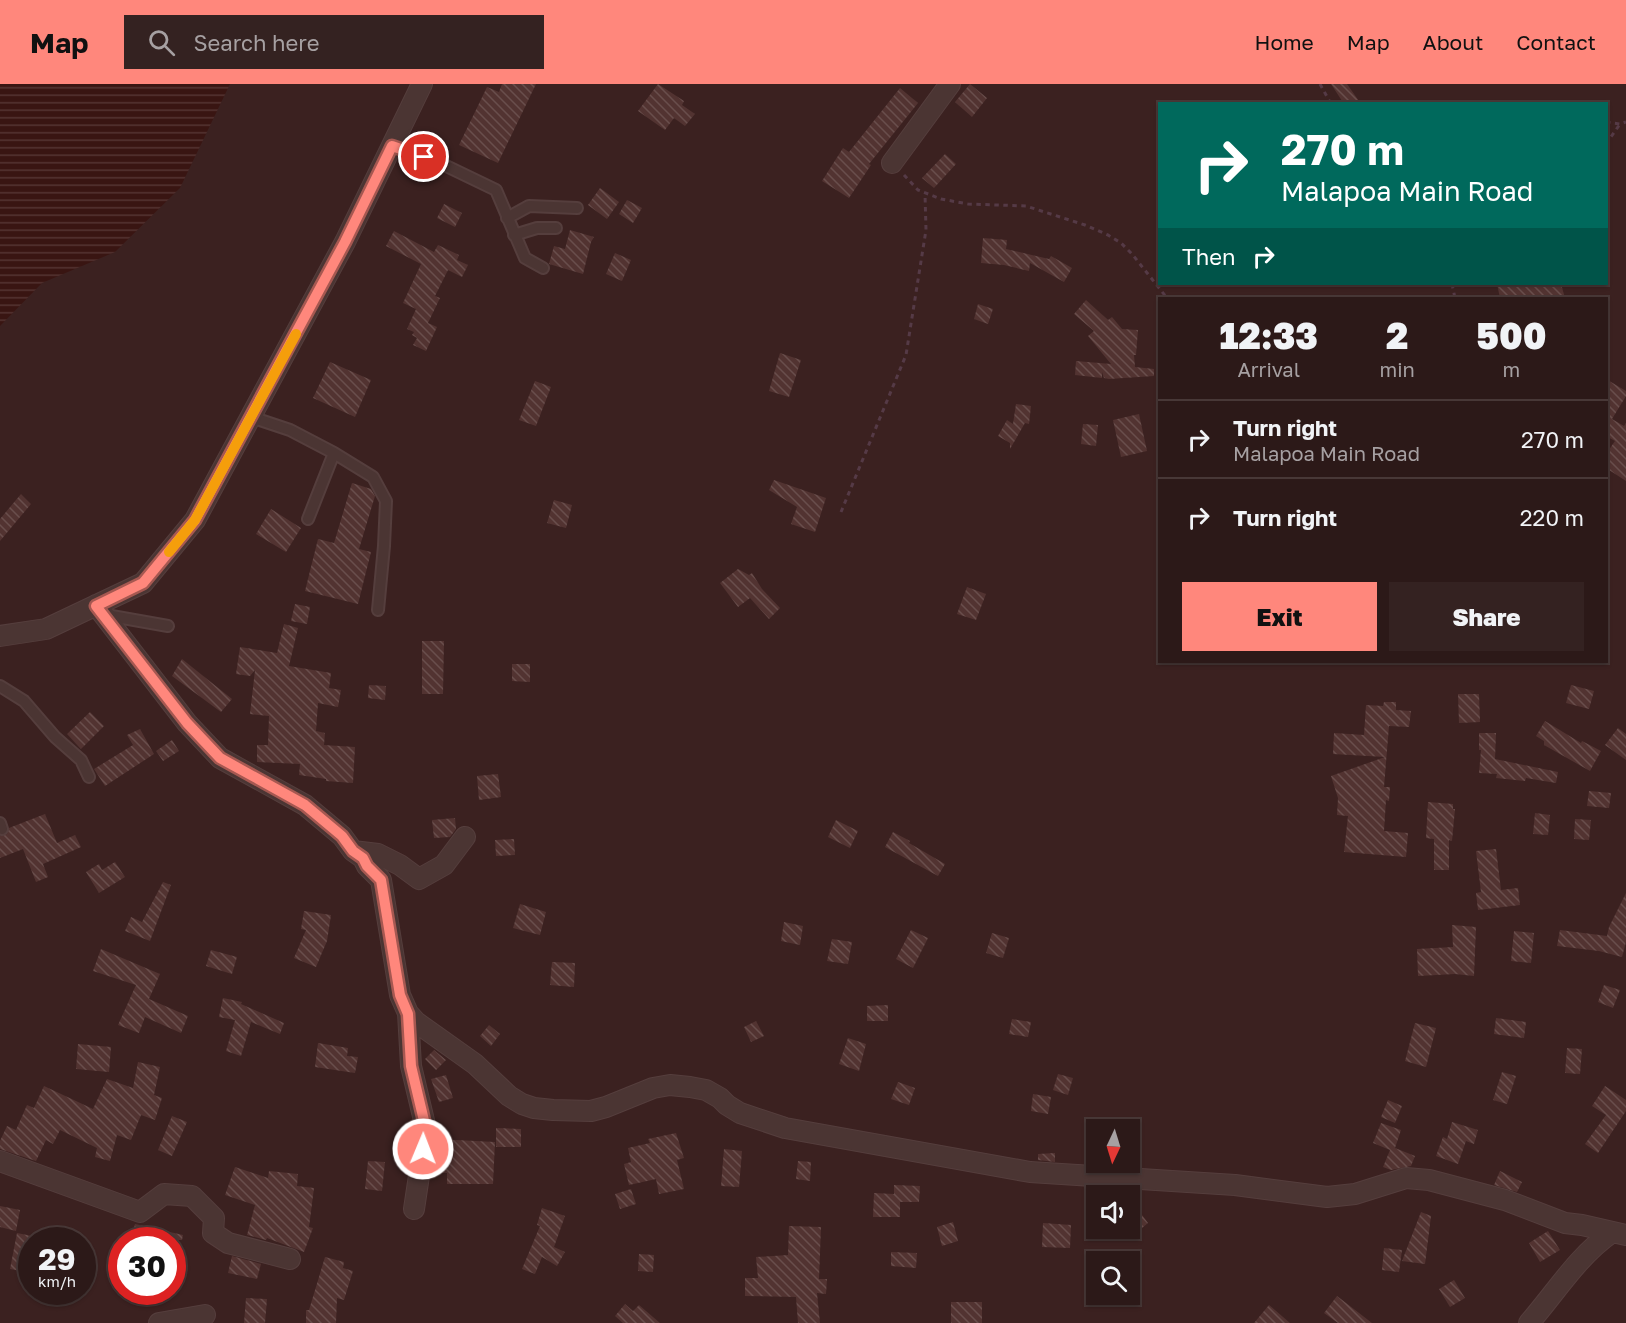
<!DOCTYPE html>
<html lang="en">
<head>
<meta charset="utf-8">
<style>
	:root { --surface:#2c1918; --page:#342221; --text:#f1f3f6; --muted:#a6a0a2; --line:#483837; --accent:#ff877c }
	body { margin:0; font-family:"Golos Text",sans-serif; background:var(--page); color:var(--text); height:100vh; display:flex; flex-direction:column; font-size:22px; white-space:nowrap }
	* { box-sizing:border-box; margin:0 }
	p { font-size:20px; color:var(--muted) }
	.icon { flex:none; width:33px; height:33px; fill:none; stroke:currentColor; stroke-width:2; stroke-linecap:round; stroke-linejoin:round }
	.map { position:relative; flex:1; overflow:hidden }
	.panel { position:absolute; left:1158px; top:213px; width:450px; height:366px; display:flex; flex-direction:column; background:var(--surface); border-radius:0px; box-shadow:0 2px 4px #0004,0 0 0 2px var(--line) }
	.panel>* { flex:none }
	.guide { position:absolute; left:1158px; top:18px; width:450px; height:183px; border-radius:0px; box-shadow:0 2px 4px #0004,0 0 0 2px var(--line); background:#00695c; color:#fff; overflow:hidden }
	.needle { width:39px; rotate:184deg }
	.fabs { position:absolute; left:1086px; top:1035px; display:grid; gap:12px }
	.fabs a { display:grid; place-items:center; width:54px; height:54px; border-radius:0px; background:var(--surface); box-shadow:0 2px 4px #0004,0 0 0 2px var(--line); font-size:30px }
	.speed { position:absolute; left:18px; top:1143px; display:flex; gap:12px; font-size:30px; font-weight:700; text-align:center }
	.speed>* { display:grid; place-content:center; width:78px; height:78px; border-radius:50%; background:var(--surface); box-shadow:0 2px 4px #0004,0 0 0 2px var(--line); line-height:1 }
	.speed small { font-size:15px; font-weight:400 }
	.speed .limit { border:9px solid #d22; background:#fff; color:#111 }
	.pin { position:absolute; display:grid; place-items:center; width:51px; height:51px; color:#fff; margin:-26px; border:3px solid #fff; border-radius:50%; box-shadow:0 2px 6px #0007 }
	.me { position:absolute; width:66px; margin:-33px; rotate:1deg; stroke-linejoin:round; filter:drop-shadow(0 0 4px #0008) }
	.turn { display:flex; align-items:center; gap:21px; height:126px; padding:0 24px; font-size:27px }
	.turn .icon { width:78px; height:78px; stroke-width:2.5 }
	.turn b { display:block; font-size:42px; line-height:51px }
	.then { display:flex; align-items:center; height:57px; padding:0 24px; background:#0003; gap:12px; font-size:22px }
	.eta { display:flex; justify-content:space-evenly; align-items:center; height:102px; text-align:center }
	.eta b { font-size:36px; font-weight:800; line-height:42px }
	.cta { display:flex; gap:12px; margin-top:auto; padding:12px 24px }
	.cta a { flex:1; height:69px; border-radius:0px; background:var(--accent); color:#111; font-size:24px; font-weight:800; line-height:69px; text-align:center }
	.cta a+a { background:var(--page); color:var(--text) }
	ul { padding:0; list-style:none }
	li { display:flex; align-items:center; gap:18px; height:78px; padding:0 24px; border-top:2px solid var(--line) }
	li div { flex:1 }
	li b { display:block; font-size:22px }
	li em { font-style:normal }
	header { display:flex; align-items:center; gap:36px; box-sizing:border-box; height:84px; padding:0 30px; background:var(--accent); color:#111 }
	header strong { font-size:28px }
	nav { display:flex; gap:33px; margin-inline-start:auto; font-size:21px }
	.search { width:420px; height:54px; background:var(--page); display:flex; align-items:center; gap:15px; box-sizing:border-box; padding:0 21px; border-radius:0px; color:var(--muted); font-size:22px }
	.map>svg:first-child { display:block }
</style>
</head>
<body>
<header>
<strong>Map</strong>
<div class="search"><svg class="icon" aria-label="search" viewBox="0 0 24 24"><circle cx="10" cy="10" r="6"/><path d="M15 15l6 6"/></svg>Search here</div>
<nav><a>Home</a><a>Map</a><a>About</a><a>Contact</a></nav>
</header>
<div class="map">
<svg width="1626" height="1239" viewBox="0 0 1626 1239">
	<defs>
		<pattern id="water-rules" width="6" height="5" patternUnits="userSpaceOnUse" patternTransform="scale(1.5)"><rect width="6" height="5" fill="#391512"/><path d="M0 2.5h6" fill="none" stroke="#543432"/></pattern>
		<pattern id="building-back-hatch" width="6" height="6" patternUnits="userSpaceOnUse" patternTransform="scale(1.5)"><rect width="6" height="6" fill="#523331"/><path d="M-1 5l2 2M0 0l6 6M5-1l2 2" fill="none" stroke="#694e4c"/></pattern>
	</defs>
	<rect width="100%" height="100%" fill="#3b2120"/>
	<path fill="url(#water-rules)" d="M 0,0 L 230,0 L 180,104 L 115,168 L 42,199 L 0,242 Z"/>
	<path fill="url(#building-back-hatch)" d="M 502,0 L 536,0 L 498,79 L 459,61 L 487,3 L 499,8 Z
		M 658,0 L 684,17 L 682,21 L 695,30 L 685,42 L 674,34 L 665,46 L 638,27 Z
		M 970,0 L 987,14 L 972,33 L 955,18 Z
		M 1331,0 L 1347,0 L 1361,20 L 1344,20 Z
		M 900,4 L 918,19 L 869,80 L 871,81 L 849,114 L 822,97 L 843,64 L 849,68 Z
		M 945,70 L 956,80 L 934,104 L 922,94 Z
		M 600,104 L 619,118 L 607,135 L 588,121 Z
		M 627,116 L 642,124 L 633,139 L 619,130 Z
		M 444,120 L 462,129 L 455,143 L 437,134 Z
		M 570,146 L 594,153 L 591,158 L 583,190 L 549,180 L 554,162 L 565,165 Z
		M 394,147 L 434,168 L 438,161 L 459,171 L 457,176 L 468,181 L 462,193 L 448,186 L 435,212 L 440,214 L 428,239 L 437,243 L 426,267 L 413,261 L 417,254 L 412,251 L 414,248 L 407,245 L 416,225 L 403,219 L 421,180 L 386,162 Z
		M 983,154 L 1007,156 L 1006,165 L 1049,175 L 1051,172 L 1072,184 L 1064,198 L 1030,179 L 1029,187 L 1004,181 L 981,179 Z
		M 615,169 L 631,176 L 622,197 L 606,190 Z
		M 1497,200 L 1561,200 L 1565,214 L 1500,214 Z
		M 1086,216 L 1108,236 L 1112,233 L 1122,245 L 1138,246 L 1136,271 L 1134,271 L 1135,283 L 1154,285 L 1154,292 L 1109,295 L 1104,294 L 1102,288 L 1102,294 L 1075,291 L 1076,277 L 1111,280 L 1088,252 L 1094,247 L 1074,230 Z
		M 978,220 L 993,225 L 988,240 L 974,235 Z
		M 780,269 L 801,276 L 789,313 L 769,307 Z
		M 330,278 L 371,296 L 355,333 L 313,314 Z
		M 1606,295 L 1626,307 L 1626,312 L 1612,335 L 1624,342 L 1626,339 L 1626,397 L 1606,384 L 1606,370 L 1615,357 L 1606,352 Z
		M 535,297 L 551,303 L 536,342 L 519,336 Z
		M 1016,320 L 1031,322 L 1029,340 L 1025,339 L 1010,365 L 1010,359 L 998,352 L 1007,336 L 1013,340 Z
		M 1139,330 L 1147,367 L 1121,373 L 1113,336 Z
		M 1083,340 L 1098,341 L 1096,362 L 1081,360 Z
		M 774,396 L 826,414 L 815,448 L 791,440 L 797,423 L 769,406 Z
		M 352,399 L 371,405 L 375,412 L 359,465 L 371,468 L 358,520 L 305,507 L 318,455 L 334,459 Z
		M 21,410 L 31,420 L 0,457 L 0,435 Z
		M 554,416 L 572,421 L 566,444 L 547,439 Z
		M 271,425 L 301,444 L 286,468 L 256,450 Z
		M 738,485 L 749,491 L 752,489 L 762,505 L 780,524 L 769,535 L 750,514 L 738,523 L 720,499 Z
		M 967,503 L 986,510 L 976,536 L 957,530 Z
		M 295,520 L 310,523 L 307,540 L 291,537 Z
		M 284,540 L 298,544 L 289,582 L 331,589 L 329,604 L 341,606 L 338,623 L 318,619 L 316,647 L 325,649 L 324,661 L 355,663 L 353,699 L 326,697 L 326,695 L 299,691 L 300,680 L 257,678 L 257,661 L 268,661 L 269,632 L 250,630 L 255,586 L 250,592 L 236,590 L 240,563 L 277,569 Z
		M 422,557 L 444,557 L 443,610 L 422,610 Z
		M 182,575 L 232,615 L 221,628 L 172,592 Z
		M 512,580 L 530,580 L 530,598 L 512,597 Z
		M 369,601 L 386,602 L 385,616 L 368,614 Z
		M 1571,601 L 1594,607 L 1589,625 L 1566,619 Z
		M 1458,610 L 1479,610 L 1480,638 L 1459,639 Z
		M 1384,618 L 1396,618 L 1396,626 L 1411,627 L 1409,643 L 1389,642 L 1384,703 L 1390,703 L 1389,717 L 1386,716 L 1384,747 L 1408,749 L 1406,773 L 1344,768 L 1348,732 L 1337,731 L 1338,714 L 1331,692 L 1385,673 L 1333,670 L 1334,649 L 1364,651 L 1366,621 L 1383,622 Z
		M 90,628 L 104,642 L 81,665 L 67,650 Z
		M 1545,637 L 1581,659 L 1582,657 L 1601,667 L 1590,687 L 1544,661 L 1544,657 L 1536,652 Z
		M 1618,644 L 1626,650 L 1626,676 L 1605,661 Z
		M 140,645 L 154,670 L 105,702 L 94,685 L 133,661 L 127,651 Z
		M 1479,649 L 1496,649 L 1495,675 L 1558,688 L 1556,699 L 1526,694 L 1525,697 L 1496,694 L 1497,690 L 1479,689 L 1481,666 L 1479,666 Z
		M 172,656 L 179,667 L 163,677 L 156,667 Z
		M 498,690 L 501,713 L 479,716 L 477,692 Z
		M 1589,707 L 1611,709 L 1609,724 L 1587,722 Z
		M 1428,718 L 1453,720 L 1453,725 L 1455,725 L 1452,757 L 1449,756 L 1449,786 L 1434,786 L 1434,755 L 1426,754 Z
		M 1535,729 L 1550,731 L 1548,751 L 1533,750 Z
		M 45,730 L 57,759 L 75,751 L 81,763 L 43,780 L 48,793 L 36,798 L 23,765 L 0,774 L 0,752 L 7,750 L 9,744 Z
		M 455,734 L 456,745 L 450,753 L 434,754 L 432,736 Z
		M 1575,735 L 1591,736 L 1589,756 L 1574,755 Z
		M 836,736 L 858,747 L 850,764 L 828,753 Z
		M 893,748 L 910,757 L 909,759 L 945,780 L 938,792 L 885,763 Z
		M 514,755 L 515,771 L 496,772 L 495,756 Z
		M 1496,765 L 1501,806 L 1518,804 L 1520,821 L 1478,826 L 1476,809 L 1481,808 L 1476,767 Z
		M 115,778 L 125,793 L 99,809 L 86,788 L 99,780 L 102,786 Z
		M 163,798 L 171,801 L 150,857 L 125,847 L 131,833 L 142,838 Z
		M 1626,809 L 1626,858 L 1622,873 L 1599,867 L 1557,862 L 1560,846 L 1607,852 L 1609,843 Z
		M 520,820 L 546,828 L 540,851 L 513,844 Z
		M 304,827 L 331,831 L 327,857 L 316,883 L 294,874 L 306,846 L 301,845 Z
		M 784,838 L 803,842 L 800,861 L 781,857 Z
		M 1452,841 L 1476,843 L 1474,892 L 1455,890 L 1418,892 L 1417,865 L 1453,863 Z
		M 911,846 L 928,854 L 913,884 L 896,875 Z
		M 1514,847 L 1534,849 L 1531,879 L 1511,877 Z
		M 992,849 L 1009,854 L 1003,874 L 986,869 Z
		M 832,855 L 852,858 L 848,880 L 827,877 Z
		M 101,865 L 160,890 L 149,915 L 188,932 L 181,949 L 145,933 L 139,949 L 118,941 L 136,901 L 93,887 Z
		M 211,866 L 237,873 L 232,890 L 206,882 Z
		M 552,878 L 575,879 L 574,903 L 550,901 Z
		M 1604,901 L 1620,906 L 1613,924 L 1598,918 Z
		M 223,914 L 242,918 L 241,920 L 284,939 L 280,950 L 251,938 L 241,972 L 226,967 L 235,936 L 219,933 Z
		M 888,921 L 888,937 L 867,937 L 867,922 Z
		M 1496,934 L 1526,938 L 1524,954 L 1494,950 Z
		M 1012,935 L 1031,938 L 1028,953 L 1009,950 Z
		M 756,937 L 764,952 L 751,958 L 744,943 Z
		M 1415,939 L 1436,944 L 1426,983 L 1405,977 Z
		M 489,941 L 500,950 L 491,962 L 480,952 Z
		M 848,954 L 866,960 L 859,987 L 839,980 Z
		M 318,959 L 348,964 L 347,972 L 358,973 L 355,989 L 315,983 Z
		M 78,960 L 111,963 L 109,988 L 76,985 Z
		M 1567,964 L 1582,965 L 1580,990 L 1565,989 Z
		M 434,966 L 446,976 L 436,986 L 425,975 Z
		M 138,978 L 160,983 L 154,1011 L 162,1014 L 155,1036 L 141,1031 L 131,1056 L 117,1051 L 110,1077 L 95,1073 L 97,1064 L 60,1046 L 53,1060 L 46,1056 L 36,1077 L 0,1065 L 0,1057 L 7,1042 L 16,1046 L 27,1021 L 34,1024 L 44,1002 L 93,1025 L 107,995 L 133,1004 Z
		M 1502,988 L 1516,992 L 1507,1020 L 1493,1016 Z
		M 1058,990 L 1073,994 L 1068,1011 L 1053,1006 Z
		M 446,991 L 453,1014 L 439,1018 L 431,995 Z
		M 898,998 L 915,1004 L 909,1021 L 891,1015 Z
		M 1605,1002 L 1626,1016 L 1626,1027 L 1598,1069 L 1585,1060 L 1606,1031 L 1592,1022 Z
		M 1033,1010 L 1051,1013 L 1048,1030 L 1031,1027 Z
		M 1388,1016 L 1402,1022 L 1395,1039 L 1381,1033 Z
		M 172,1032 L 187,1038 L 172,1072 L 158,1066 Z
		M 1452,1038 L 1478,1046 L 1474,1060 L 1466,1057 L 1458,1080 L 1436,1072 L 1443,1053 L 1447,1055 Z
		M 1381,1039 L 1401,1046 L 1395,1064 L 1415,1072 L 1411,1082 L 1391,1086 L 1383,1083 L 1390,1066 L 1373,1059 Z
		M 496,1044 L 521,1045 L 521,1063 L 496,1063 Z
		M 676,1049 L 684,1074 L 677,1076 L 684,1105 L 659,1110 L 656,1095 L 629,1101 L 624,1080 L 631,1078 L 628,1064 L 650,1059 L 648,1055 Z
		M 437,1055 L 495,1058 L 493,1100 L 447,1100 L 447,1089 L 432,1089 Z
		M 724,1065 L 742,1067 L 739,1103 L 721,1102 Z
		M 1055,1069 L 1055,1078 L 1038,1076 L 1038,1070 Z
		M 368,1077 L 385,1078 L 382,1107 L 365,1105 Z
		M 798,1077 L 811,1078 L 810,1097 L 796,1095 Z
		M 235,1083 L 268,1094 L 269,1087 L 298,1090 L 297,1102 L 314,1104 L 309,1143 L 313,1144 L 304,1168 L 267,1154 L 266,1156 L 247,1151 L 255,1121 L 225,1111 Z
		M 1500,1087 L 1522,1098 L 1517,1108 L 1494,1101 Z
		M 894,1101 L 920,1102 L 919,1118 L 900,1118 L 900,1133 L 873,1133 L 874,1109 L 894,1110 Z
		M 631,1105 L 636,1120 L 620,1125 L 615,1110 Z
		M 1130,1115 L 1148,1139 L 1130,1154 Z
		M 0,1122 L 20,1126 L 16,1147 L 0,1143 Z
		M 542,1124 L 565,1132 L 554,1163 L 565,1168 L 557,1182 L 542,1173 L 535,1190 L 522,1185 L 540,1142 L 537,1141 Z
		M 1421,1128 L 1431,1132 L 1425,1180 L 1402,1177 Z
		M 953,1138 L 958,1157 L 942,1162 L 937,1143 Z
		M 1043,1139 L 1071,1141 L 1070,1164 L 1042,1163 Z
		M 135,1140 L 183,1151 L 182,1156 L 131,1156 Z
		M 789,1142 L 821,1143 L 819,1195 L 827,1195 L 826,1210 L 817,1209 L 820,1239 L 798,1239 L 796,1213 L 745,1212 L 745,1194 L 758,1194 L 756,1173 L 788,1171 Z
		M 1548,1147 L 1560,1166 L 1540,1178 L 1529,1159 Z
		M 17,1149 L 32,1152 L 32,1189 L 10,1185 Z
		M 1384,1164 L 1402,1166 L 1399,1188 L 1382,1186 Z
		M 891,1168 L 917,1169 L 916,1184 L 891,1182 Z
		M 639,1170 L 654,1171 L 653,1188 L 638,1187 Z
		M 232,1172 L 261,1180 L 257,1195 L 228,1189 Z
		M 325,1173 L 344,1178 L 343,1184 L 353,1187 L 344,1216 L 337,1214 L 336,1239 L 306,1239 L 306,1226 L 309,1226 Z
		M 1454,1196 L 1465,1214 L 1450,1223 L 1439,1205 Z
		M 1337,1212 L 1372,1239 L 1338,1239 L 1324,1229 Z
		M 246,1214 L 267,1215 L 265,1239 L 244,1239 Z
		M 951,1218 L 982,1218 L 982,1239 L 951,1239 Z
		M 625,1220 L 633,1227 L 639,1221 L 660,1239 L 623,1239 L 615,1232 Z
		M 1269,1221 L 1290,1239 L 1254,1239 Z"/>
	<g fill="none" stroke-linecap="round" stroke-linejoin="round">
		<g stroke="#553e3d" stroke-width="14">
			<path id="lane" d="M 392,62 L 440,79 L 496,106 L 525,174 L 543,184
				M 507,134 L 529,122 L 577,124
				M 514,151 L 537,144 L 556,144
				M 251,333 L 290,346 L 334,369 L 373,393 L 386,417 L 384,462 L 378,526
				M 308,435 L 334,369
				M 106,531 L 168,542
				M 0,602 L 24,617 L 55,653 L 81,676 L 89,693
				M 0,739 L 2,745"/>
		</g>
		<g stroke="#553e3d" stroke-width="22">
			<path id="street" d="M 892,79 L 950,0
				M 96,521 L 187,639 L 220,674 L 305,721 L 342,752 L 353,767 L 363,774 L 367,782 L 381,796 L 400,911 L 408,929 L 416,938 L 475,980 L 509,1012 L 522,1020 L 534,1024 L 553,1026 L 591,1027 L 606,1023 L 653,1004 L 670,1001 L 690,1003 L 706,1006 L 720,1014 L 727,1021 L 740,1029 L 785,1044 L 1030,1088 L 1235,1101 L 1327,1113 L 1355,1110 L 1406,1094 L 1429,1096 L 1505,1116 L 1565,1139 L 1582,1141 L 1626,1151
				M 0,552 L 46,545 L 143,499 L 195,436 L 345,158 L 422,0
				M 353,767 L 378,770 L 400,781 L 419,795 L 444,781 L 465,753
				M 408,929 L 411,982 L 426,1045 L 414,1125
				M 0,1077 L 140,1128 L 164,1110 L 192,1112 L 214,1134 L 213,1149 L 228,1159 L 290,1175
				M 159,1239 L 205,1231
				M 1529,1239 C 1556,1208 1578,1172 1611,1149"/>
		</g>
		<path stroke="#553a46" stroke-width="3" stroke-dasharray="4.5 4.5" stroke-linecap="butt" d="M 1320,0 L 1331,20
			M 1606,38 L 1620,40 L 1626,38
			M 1606,60 L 1620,40
			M 904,91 L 918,106 L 941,115 L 968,120 L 1026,122 L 1085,141 L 1108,151 L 1121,159 L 1132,170 L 1167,214
			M 1452,200 L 1455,214
			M 841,428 L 906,271 L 926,146 L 925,110"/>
		<use href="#lane" stroke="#4b3533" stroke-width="10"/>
		<use href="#street" stroke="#4b3533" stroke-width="20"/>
	</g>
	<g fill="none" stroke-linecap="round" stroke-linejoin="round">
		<g stroke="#a65851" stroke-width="15">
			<path id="route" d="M 423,1065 L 426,1045 L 411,982 L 408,930 L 400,911 L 381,796 L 367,782 L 363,774 L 353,767 L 342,752 L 305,721 L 220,674 L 187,639 L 96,522 L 143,499 L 195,436 L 345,158 L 392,62 L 424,73"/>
		</g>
		<use href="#route" stroke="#ff877c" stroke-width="10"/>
		<path stroke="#f59e0b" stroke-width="10" d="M 169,468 L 195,436 L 296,250"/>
	</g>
</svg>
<div class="fabs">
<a><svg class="needle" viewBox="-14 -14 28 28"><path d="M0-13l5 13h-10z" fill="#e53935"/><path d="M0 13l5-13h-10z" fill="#a6a0a2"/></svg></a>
<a><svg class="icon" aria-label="sound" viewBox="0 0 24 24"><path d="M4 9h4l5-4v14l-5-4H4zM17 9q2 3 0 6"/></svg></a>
<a><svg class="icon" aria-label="search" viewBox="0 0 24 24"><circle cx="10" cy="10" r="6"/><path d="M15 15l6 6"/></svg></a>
</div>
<div class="speed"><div>29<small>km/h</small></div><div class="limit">30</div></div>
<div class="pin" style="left:424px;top:73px;background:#d93025"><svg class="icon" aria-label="arrive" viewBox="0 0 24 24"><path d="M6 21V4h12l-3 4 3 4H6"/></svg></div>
<svg class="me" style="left:423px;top:1065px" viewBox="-20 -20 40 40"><circle r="17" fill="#ff877c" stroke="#fff" stroke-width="3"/><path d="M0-11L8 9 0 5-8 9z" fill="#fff"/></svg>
<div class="guide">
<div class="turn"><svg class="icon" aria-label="right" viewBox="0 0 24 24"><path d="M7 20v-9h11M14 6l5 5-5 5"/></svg><div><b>270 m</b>Malapoa Main Road</div></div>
<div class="then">Then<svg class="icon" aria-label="right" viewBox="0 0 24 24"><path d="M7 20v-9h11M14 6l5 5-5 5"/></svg></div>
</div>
<section class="panel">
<div class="eta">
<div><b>12:33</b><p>Arrival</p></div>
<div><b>2</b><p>min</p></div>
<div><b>500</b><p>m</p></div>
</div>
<ul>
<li><svg class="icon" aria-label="right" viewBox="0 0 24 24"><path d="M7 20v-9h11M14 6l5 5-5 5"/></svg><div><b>Turn right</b><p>Malapoa Main Road</p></div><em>270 m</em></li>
<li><svg class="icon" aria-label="right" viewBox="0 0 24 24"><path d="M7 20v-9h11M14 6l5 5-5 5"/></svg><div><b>Turn right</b></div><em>220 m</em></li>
</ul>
<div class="cta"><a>Exit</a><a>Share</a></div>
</section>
</div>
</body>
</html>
